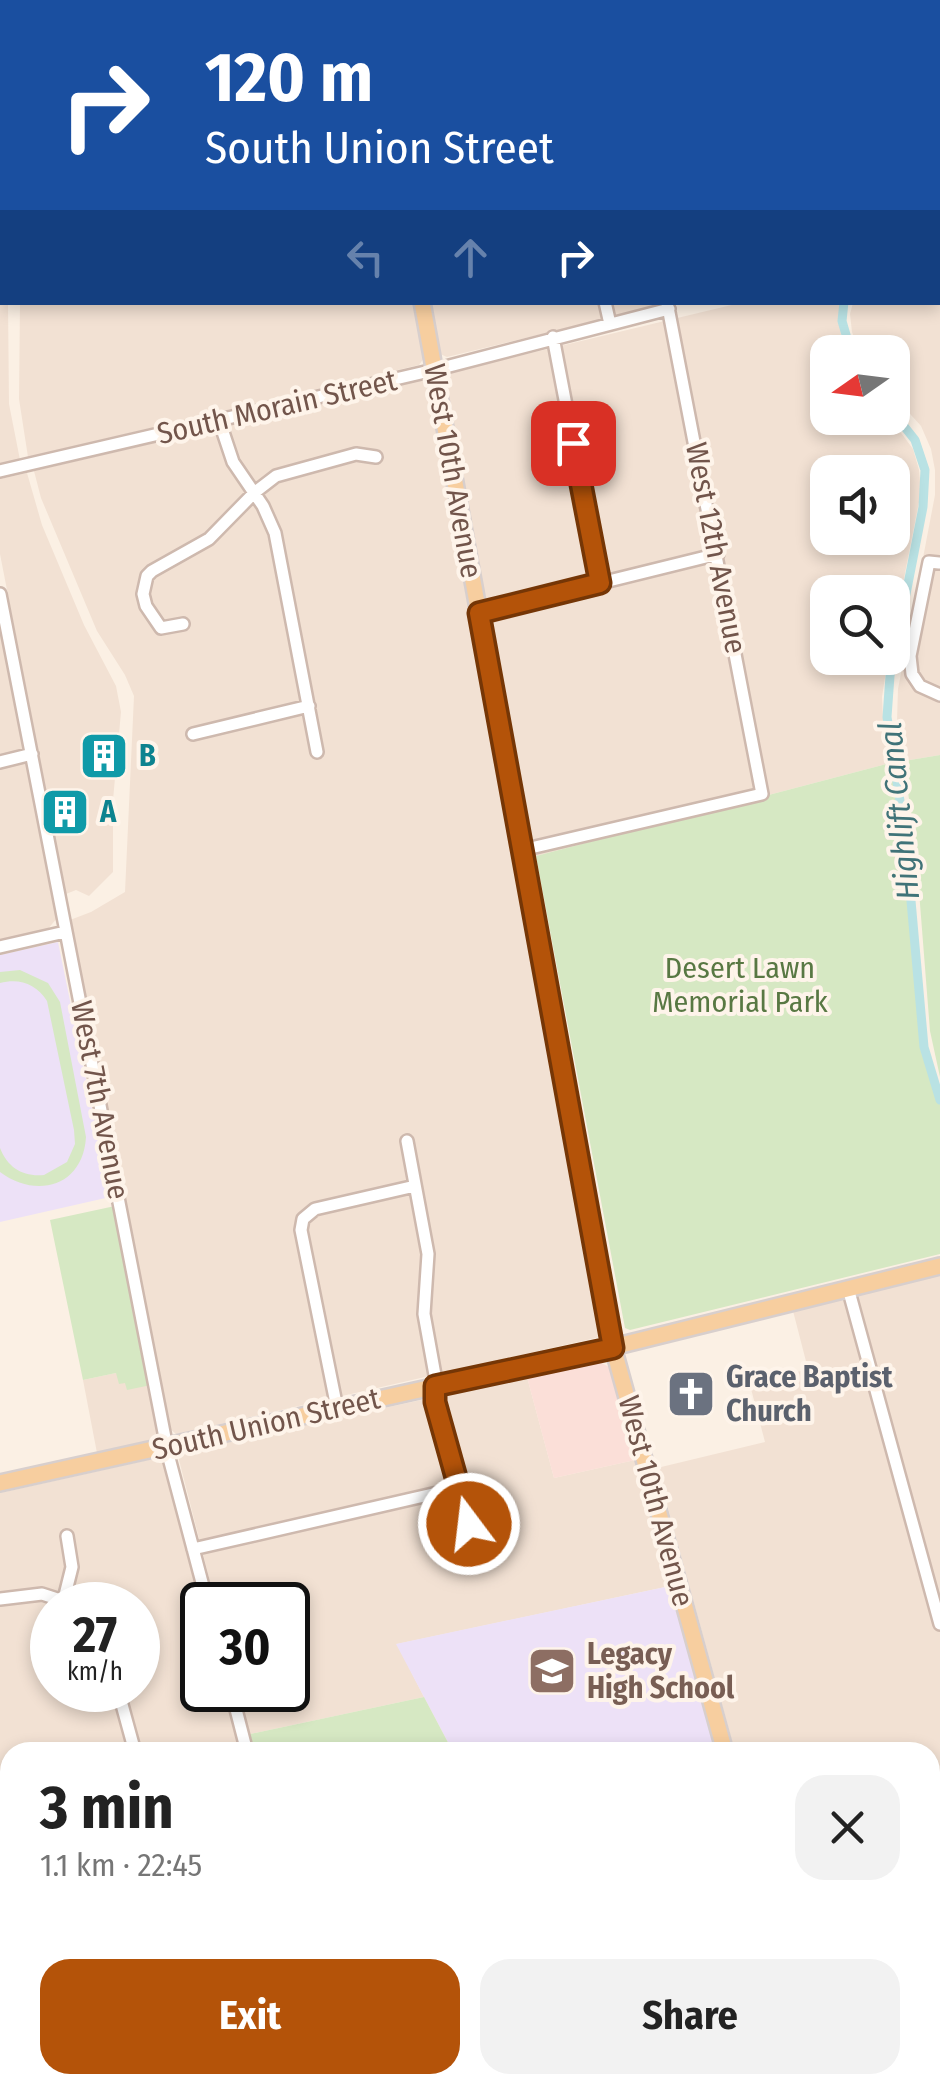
<!DOCTYPE html>
<html lang="en">
<head>
<meta charset="utf-8">
<style>
	:root { --surface:#fff; --page:#f2f2f2; --text:#222; --muted:#767676; --accent:#b45309 }
	body { margin:0; font-family:"Fira Sans Condensed",sans-serif; background:var(--page); color:var(--text); height:100vh; display:flex; flex-direction:column; font-size:38px; white-space:nowrap }
	* { box-sizing:border-box; margin:0 }
	p { font-size:32px; color:var(--muted) }
	.icon { flex:none; width:55px; height:55px; fill:none; stroke:currentColor; stroke-width:2; stroke-linecap:round; stroke-linejoin:round }
	.map { position:relative; flex:1; overflow:hidden }
	.details { position:absolute; left:0px; top:1742px; width:940px; height:352px; display:flex; flex-direction:column; background:var(--surface); border-radius:30px 30px 0 0; box-shadow:0 5px 15px #0003 }
	.details>* { flex:none }
	.guide { position:absolute; left:0px; top:0px; width:940px; height:305px; box-shadow:0 5px 15px #0003; background:#1a4fa0; color:#fff; overflow:hidden }
	.needle { width:65px; rotate:256deg }
	.fabs { position:absolute; left:810px; top:335px; display:grid; gap:20px }
	.fabs a { display:grid; place-items:center; width:100px; height:100px; border-radius:20px; background:var(--surface); box-shadow:0 5px 15px #0003; font-size:50px }
	.speed { position:absolute; left:30px; top:1582px; display:flex; gap:20px; font-size:50px; font-weight:700; text-align:center }
	.speed>* { display:grid; place-content:center; width:130px; height:130px; border-radius:50%; background:var(--surface); box-shadow:0 5px 15px #0003; line-height:1 }
	.speed small { font-size:25px; font-weight:400 }
	.speed .limit { border:5px solid #111; border-radius:15px; background:#fff; color:#111 }
	.pin { position:absolute; display:grid; place-items:center; width:85px; height:85px; color:#fff; margin:-42px; border-radius:20px; box-shadow:0 5px 15px #0006 }
	.me { position:absolute; width:110px; margin:-55px; rotate:345deg; stroke-linejoin:round; filter:drop-shadow(0 0 8px #0008) }
	.turn { display:flex; align-items:center; gap:35px; height:210px; padding:0 40px; font-size:45px }
	.turn .icon { width:130px; height:130px; stroke-width:2.5 }
	.turn b { display:block; font-size:70px; line-height:85px }
	.lanes { display:flex; align-items:center; height:95px; padding:0 40px; background:#0003; justify-content:center; gap:50px; direction:ltr }
	.lanes .off { opacity:.35 }
	.round { display:grid; place-items:center; flex:none; width:105px; height:105px; border-radius:30px; background:var(--page) }
	.overview { display:flex; align-items:center; justify-content:space-between; height:170px; padding:0 40px }
	h1 { font-size:60px; font-weight:700; line-height:75px }
	.button { display:flex; gap:20px; margin-top:auto; padding:20px 40px }
	.button a { flex:1; height:115px; border-radius:30px; background:var(--accent); color:#fff; font-size:40px; font-weight:700; line-height:115px; text-align:center }
	.button a+a { background:var(--page); color:var(--text) }
	.map>svg:first-child { display:block }
</style>
</head>
<body>
<div class="map">
<svg width="940" height="2094" viewBox="0 0 940 2094">
	<rect width="100%" height="100%" fill="#fbf0e4"/>
	<path fill="#f2e1d3" fill-rule="evenodd" d="M 0,0 L 2,302 L 8,303 L 9,404 L 20,460 L 0,465 Z
		M 13,0 L 358,0 L 358,2 L 13,2 Z
		M 376,0 L 801,0 L 802,2 L 377,2 Z
		M 864,0 L 940,0 L 940,233 L 938,233 L 938,2 Z
		M 938,256 L 940,256 L 940,755 L 904,761 L 897,721 L 898,689 L 935,495 L 935,470 L 931,449 L 921,426 L 893,395 L 892,352 L 860,352 L 852,332 L 850,314 L 853,303 L 938,302 Z
		M 20,303 L 414,303 L 424,358 L 419,365 L 28,457 L 19,399 Z
		M 431,303 L 670,303 L 447,357 L 440,354 Z
		M 740,303 L 840,303 L 841,339 L 847,352 L 828,352 L 828,418 L 890,418 L 913,449 L 919,470 L 921,492 L 893,634 L 892,592 L 828,592 L 828,658 L 888,658 L 882,697 L 883,719 L 894,762 L 533,857 L 445,378 L 451,372 ZM 828,472 L 892,472 L 892,538 L 828,538 Z
		M 422,380 L 428,385 L 600,1337 L 176,1434 L 169,1428 L 70,920 L 91,912 L 125,892 L 134,696 L 125,675 L 97,631 L 41,498 L 34,471 Z
		M 27,473 L 42,525 L 84,625 L 116,686 L 121,712 L 113,800 L 113,872 L 89,896 L 76,890 L 66,894 L 0,554 L 0,479 Z
		M 0,627 L 58,917 L 47,930 L 0,941 Z
		M 940,1275 L 940,2094 L 829,2094 L 827,2085 L 930,2085 L 930,1752 L 735,1752 L 657,1468 L 765,1442 L 750,1385 L 808,1369 L 793,1311 Z
		M 116,1373 L 126,1382 L 151,1385 L 161,1431 L 156,1439 L 97,1453 L 83,1380 Z
		M 527,1377 L 554,1478 L 635,1460 L 670,1586 L 397,1644 L 424,1697 L 250,1734 L 238,1690 L 288,1690 L 288,1605 L 216,1605 L 178,1456 L 181,1452 Z
		M 157,1458 L 162,1459 L 165,1465 L 202,1605 L 202,1690 L 227,1690 L 243,1752 L 10,1752 L 10,2085 L 330,2085 L 332,2094 L 0,2094 L 0,1493 ZM 52,1605 L 138,1605 L 138,1690 L 52,1690 Z
		M 340,2085 L 807,2085 L 810,2094 L 342,2094 Z"/>
	<path fill="#fbdfd8" d="M 600,1362 L 609,1367 L 635,1460 L 554,1478 L 527,1377 Z"/>
	<path fill="#ede1f7" d="M 58,942 L 110,1197 L 0,1222 L 0,955 Z
		M 670,1586 L 716,1752 L 453,1752 L 396,1644 Z"/>
	<path fill="#d6e8c3" d="M 940,755 L 940,1077 L 930,1031 L 916,853 L 904,761 Z
		M 894,762 L 926,1050 L 940,1098 L 940,1254 L 630,1330 L 625,1328 L 536,856 Z
		M 20,970 L 48,983 L 60,1002 L 86,1137 C 83,1187 36,1199 0,1172 L 0,1148 C 8,1168 23,1177 44,1175 L 67,1162 L 75,1144 L 74,1130 L 47,1001 C 36,984 20,978 0,983 L 0,972 Z
		M 115,1206 L 151,1385 L 127,1390 L 125,1383 L 119,1384 L 116,1373 L 83,1380 L 50,1220 Z
		M 424,1697 L 453,1752 L 255,1752 L 250,1734 Z"/>
	<g fill="none" stroke-linecap="round" stroke-linejoin="round">
		<path stroke="#b9e2e4" stroke-width="9" d="M 804,0 L 805,2
			M 844,302 L 842,321 L 851,352
			M 892,411 L 915,440 L 925,470 L 923,507 L 890,676 L 887,717 L 905,833 L 924,1047 L 940,1100"/>
		<g stroke="#ceb9ae" stroke-width="16">
			<path id="minor" d="M 514,0 L 514,2
				M 617,0 L 618,2
				M 698,2 L 701,0
				M 938,23 L 940,23
				M 938,97 L 940,96
				M 938,175 L 940,174
				M 938,243 L 940,242
				M 605,302 L 610,324
				M 553,337 L 600,583
				M 219,420 L 233,462 L 263,506 L 275,533 L 317,752
				M 0,471 L 434,370 L 669,309
				M 939,563 L 929,562 L 910,656 L 912,674 L 920,686 L 940,695
				M 0,594 L 169,1458 L 208,1605
				M 479,613 L 718,554
				M 183,624 L 161,628 L 146,606 L 143,594 L 147,576 L 152,571 L 209,539 L 254,493 L 276,476 L 356,454 L 376,457
				M 193,734 L 309,706
				M 0,762 L 32,754
				M 522,850 L 762,794 L 667,302
				M 0,947 L 65,932
				M 407,1141 L 428,1254 L 424,1314 L 435,1375 L 435,1402 L 479,1561
				M 848,1288 L 940,1624
				M 337,1408 L 301,1230 L 303,1219 L 315,1209 L 415,1186
				M 193,1549 L 459,1488
				M 0,1599 L 42,1594 L 76,1605
				M 64,1599 L 72,1567 L 67,1536
				M 118,1690 L 135,1752
				M 231,1690 L 247,1752
				M 0,1813 L 10,1807
				M 0,1913 L 10,1915
				M 0,2045 L 10,2043
				M 106,2085 L 109,2094
				M 293,2094 L 330,2085
				M 641,2094 L 648,2085"/>
		</g>
		<g stroke="#d8cfcd" stroke-width="20">
			<path id="major" d="M 366,0 L 367,2
				M 422,302 L 613,1347 L 725,1752
				M 0,1483 L 613,1347 L 940,1266
				M 817,2085 L 819,2094"/>
		</g>
		<use href="#minor" stroke="#fff" stroke-width="11"/>
		<use href="#major" stroke="#f7ce9f" stroke-width="15"/>
	</g>
	<g fill="none" stroke-linecap="round" stroke-linejoin="round">
		<g stroke="#753606" stroke-width="25">
			<path id="route" d="M 469,1524 L 435,1402 L 435,1386 L 613,1348 L 479,613 L 600,583 L 573,443"/>
		</g>
		<use href="#route" stroke="#b45309" stroke-width="18"/>
	</g>
	<defs>
		<g id="building-square" transform="scale(2.5)"><rect x="-9" y="-9" width="18" height="18" rx="4" fill="#0f9aa8" stroke="#fef4ea"/><path d="M-4-6H4V6H1V3H-1V6H-4ZM-2.5-4.3h1.7v1.8h-1.7ZM.8-4.3h1.7v1.8H.8ZM-2.5-1h1.7V.8h-1.7ZM.8-1h1.7V.8H.8Z" fill="#fff"/></g>
		<g id="church-square" transform="scale(2.5)"><rect x="-9" y="-9" width="18" height="18" rx="4" fill="#6b7280" stroke="#fef4ea"/><path d="M-1.2-6h2.4v3.5h3.3v2.4h-3.3V6h-2.4V-.1h-3.3v-2.4h3.3Z" fill="#fff"/></g>
		<g id="school-square" transform="scale(2.5)"><rect x="-9" y="-9" width="18" height="18" rx="4" fill="#8d6e63" stroke="#fef4ea"/><path d="M0-5L7-2L0 1L-7-2ZM-4 1L0 2.5L4 1V4Q0 6-4 4Z" fill="#fff"/></g>
	</defs>
	<g fill-rule="evenodd">
		<use href="#building-square" x="104" y="756"/>
		<use href="#building-square" x="65" y="812"/>
		<use href="#church-square" x="691" y="1394"/>
		<use href="#school-square" x="552" y="1671"/>
	</g>
	<g text-anchor="middle" stroke-width="8" stroke-linejoin="round" paint-order="stroke">
		<g font-size="30" fill="#72554b" stroke="#fef4ea">
			<text transform="translate(277 407) rotate(-13)" y="10">South Morain Street</text>
			<text transform="translate(453 471) rotate(80)" y="10">West 10th Avenue</text>
			<text transform="translate(716 548) rotate(79)" y="10">West 12th Avenue</text>
			<text transform="translate(100 1100) rotate(79)" y="10">West 7th Avenue</text>
			<text transform="translate(266 1424) rotate(-13)" y="10">South Union Street</text>
			<text transform="translate(656 1501) rotate(75)" y="10">West 10th Avenue</text>
		</g>
		<g font-size="30" font-weight="bold" fill="#0d838f" stroke="#fef4ea" text-anchor="start">
			<text x="139" y="766">B</text>
			<text x="100" y="822">A</text>
		</g>
		<g font-size="30" fill="#587843" stroke="#fef4ea">
			<text x="740" y="978">Desert Lawn<tspan x="740" dy="34">Memorial Park</tspan></text>
		</g>
		<g font-size="30" font-weight="bold" fill="#5b616d" stroke="#fef4ea" text-anchor="start">
			<text x="726" y="1387">Grace Baptist<tspan x="726" dy="34">Church</tspan></text>
		</g>
		<g font-size="30" font-weight="bold" fill="#785e54" stroke="#fef4ea" text-anchor="start">
			<text x="587" y="1664">Legacy<tspan x="587" dy="34">High School</tspan></text>
		</g>
		<g font-size="32" font-style="italic" fill="#407378" stroke="#fef4ea">
			<text transform="translate(899 811) rotate(-96)" y="11">Highlift Canal</text>
		</g>
	</g>
</svg>
<div class="fabs">
<a><svg class="needle" viewBox="-14 -14 28 28"><path d="M0-13l5 13h-10z" fill="#e53935"/><path d="M0 13l5-13h-10z" fill="#767676"/></svg></a>
<a><svg class="icon" aria-label="sound" viewBox="0 0 24 24"><path d="M4 9h4l5-4v14l-5-4H4zM17 9q2 3 0 6"/></svg></a>
<a><svg class="icon" aria-label="search" viewBox="0 0 24 24"><circle cx="10" cy="10" r="6"/><path d="M15 15l6 6"/></svg></a>
</div>
<div class="speed"><div>27<small>km/h</small></div><div class="limit">30</div></div>
<div class="pin" style="left:573px;top:443px;background:#d93025"><svg class="icon" aria-label="arrive" viewBox="0 0 24 24"><path d="M6 21V4h12l-3 4 3 4H6"/></svg></div>
<svg class="me" style="left:469px;top:1524px" viewBox="-20 -20 40 40"><circle r="17" fill="#b45309" stroke="#fff" stroke-width="3"/><path d="M0-11L8 9 0 5-8 9z" fill="#fff"/></svg>
<div class="guide">
<div class="turn"><svg class="icon" aria-label="right" viewBox="0 0 24 24"><path d="M7 20v-9h11M14 6l5 5-5 5"/></svg><div><b>120 m</b>South Union Street</div></div>
<div class="lanes"><svg class="icon off" aria-label="left" viewBox="0 0 24 24"><path d="M17 20v-9H6M10 6l-5 5 5 5"/></svg><svg class="icon off" aria-label="ahead" viewBox="0 0 24 24"><path d="M12 20V5M6 11l6-6 6 6"/></svg><svg class="icon" aria-label="right" viewBox="0 0 24 24"><path d="M7 20v-9h11M14 6l5 5-5 5"/></svg></div>
</div>
<section class="details">
<div class="overview"><div><h1>3 min</h1><p>1.1 km · 22:45</p></div><a class="round"><svg class="icon" aria-label="close" viewBox="0 0 24 24"><path d="M6 6l12 12M18 6L6 18"/></svg></a></div>
<div class="button"><a>Exit</a><a>Share</a></div>
</section>
</div>
</body>
</html>
